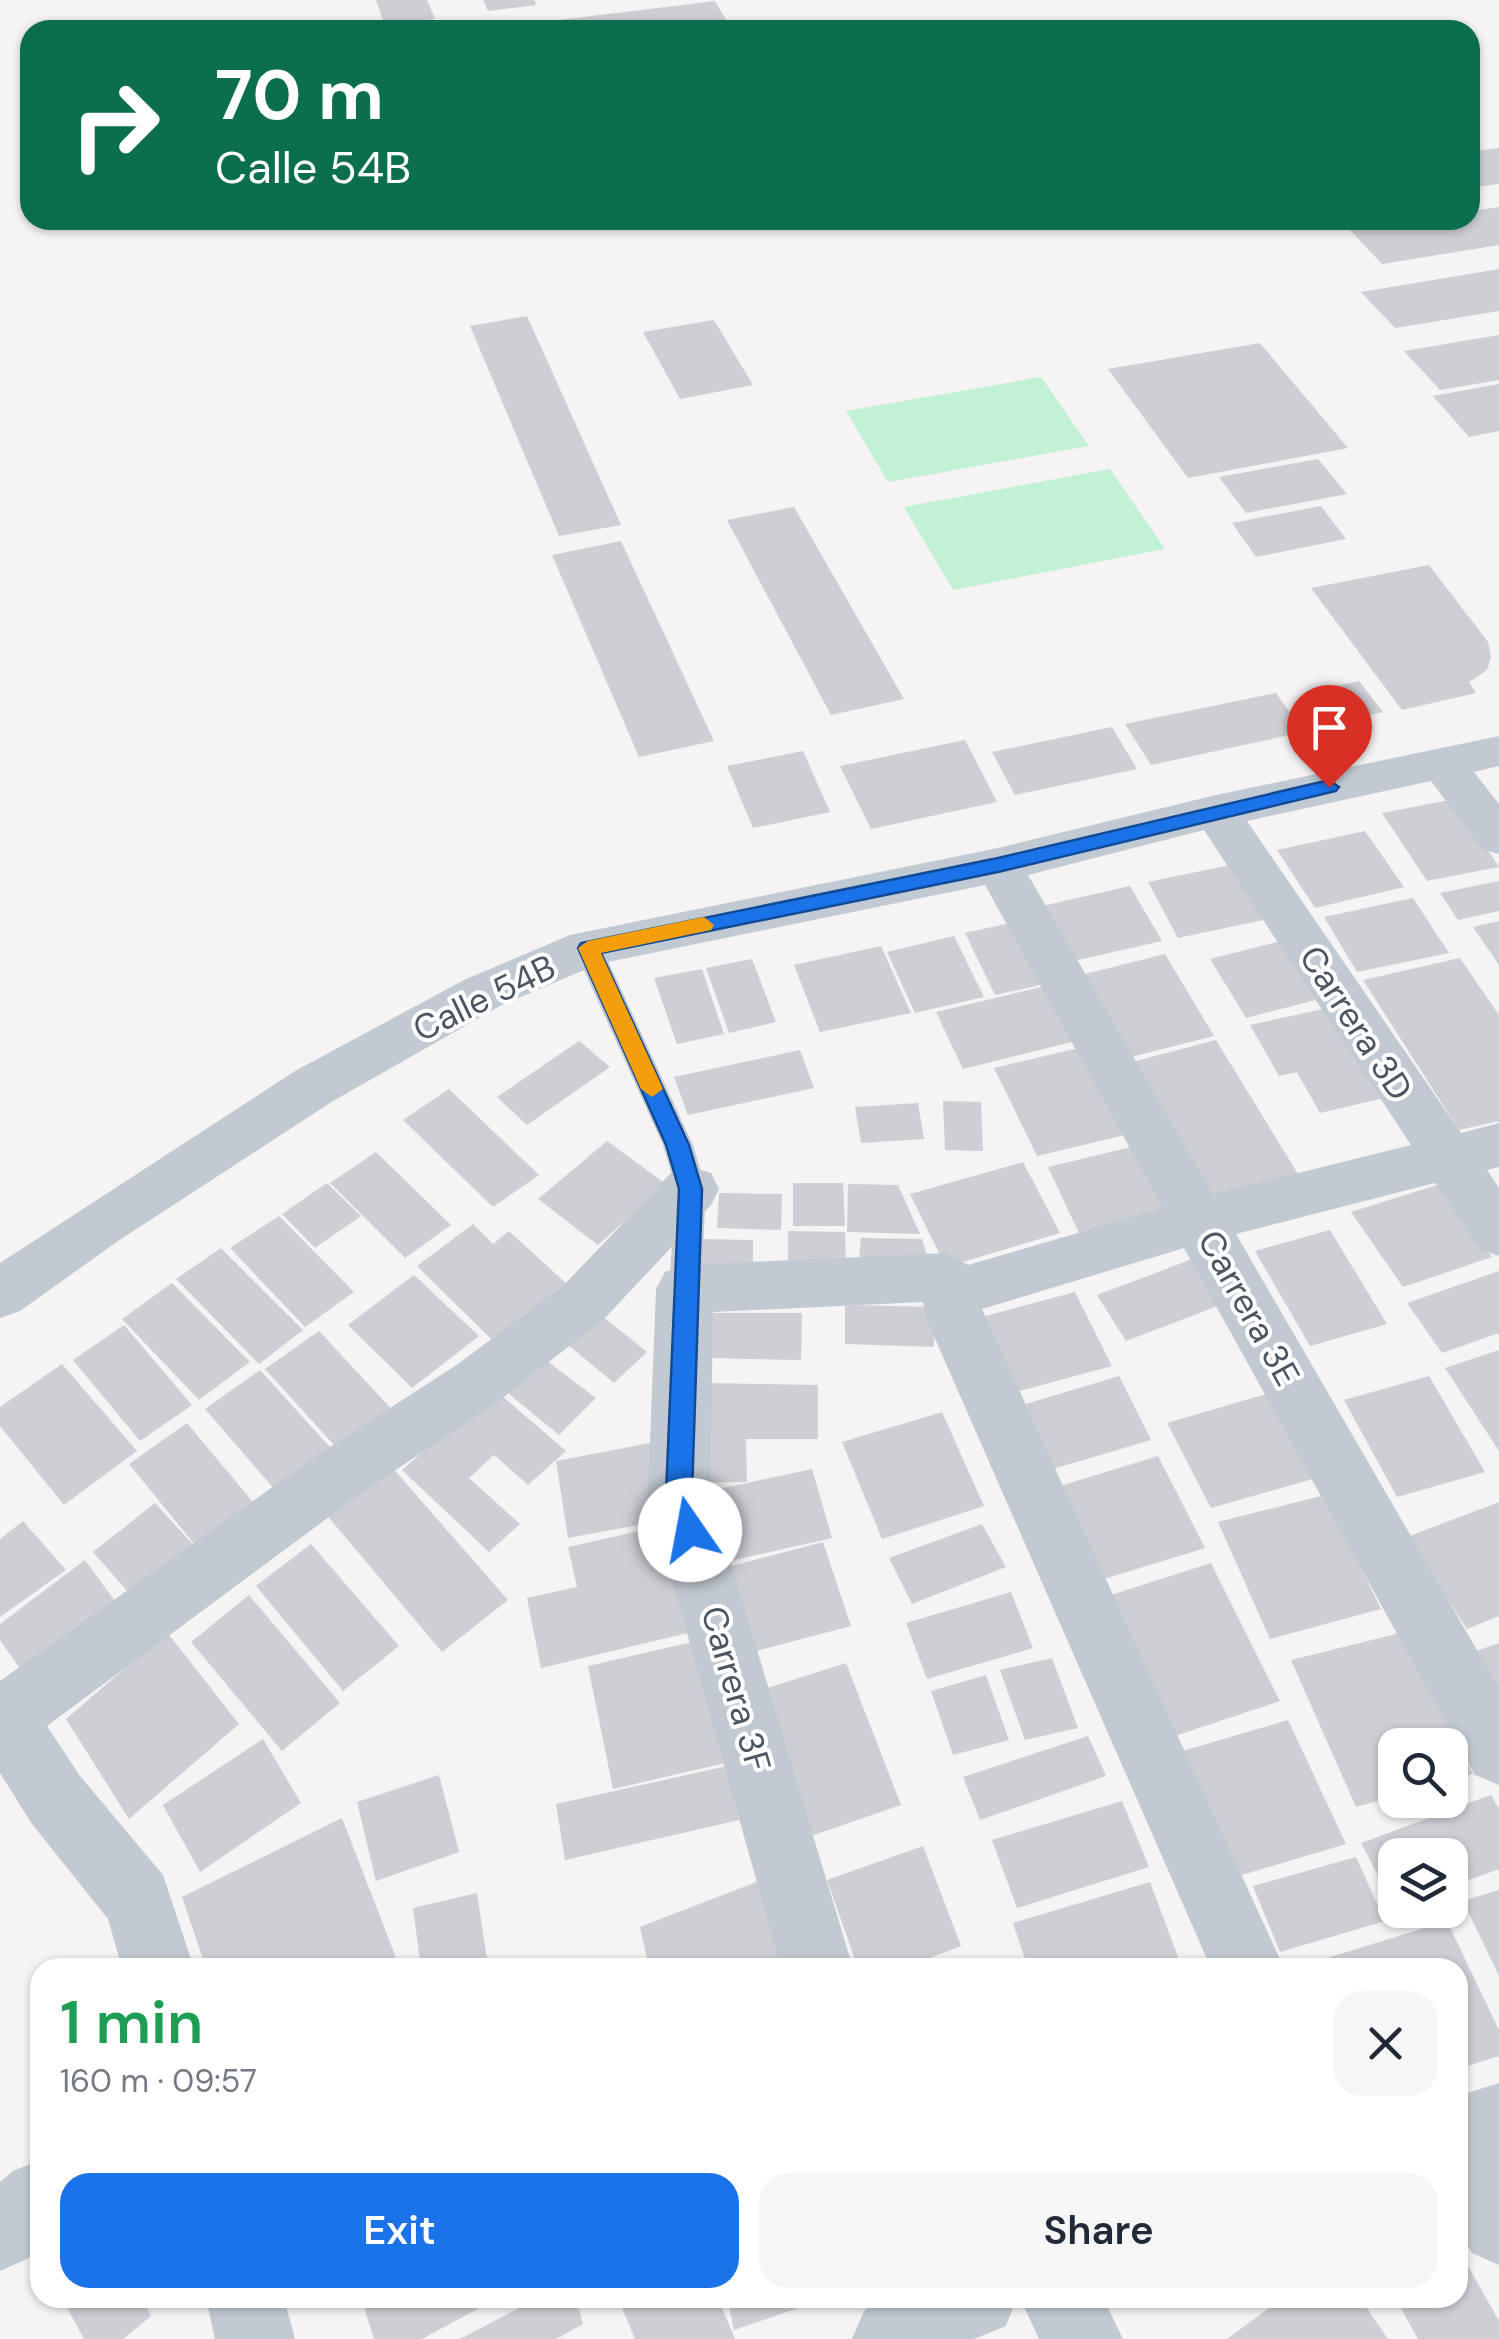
<!DOCTYPE html>
<html lang="en">
<head>
<meta charset="utf-8">
<style>
	:root { --surface:#fff; --page:#f6f6f7; --text:#1f2937; --muted:#747a83; --accent:#1a73e8 }
	body { margin:0; font-family:"DM Sans",sans-serif; background:var(--page); color:var(--text); height:100vh; display:flex; flex-direction:column; font-size:38px; white-space:nowrap }
	* { box-sizing:border-box; margin:0 }
	p { font-size:32px; color:var(--muted) }
	.icon { flex:none; width:55px; height:55px; fill:none; stroke:currentColor; stroke-width:2; stroke-linecap:round; stroke-linejoin:round }
	.map { position:relative; flex:1; overflow:hidden }
	.drawer { position:absolute; left:30px; top:1958px; width:1438px; height:350px; display:flex; flex-direction:column; background:var(--surface); border-radius:30px; box-shadow:0 2px 8px #0004 }
	.drawer>* { flex:none }
	.banner { position:absolute; left:20px; top:20px; width:1460px; height:210px; border-radius:30px; box-shadow:0 2px 8px #0004; background:#0b6e4f; color:#fff; overflow:hidden }
	.buttons { position:absolute; left:1378px; top:1728px; display:grid; gap:20px }
	.buttons a { display:grid; place-items:center; width:90px; height:90px; border-radius:20px; background:var(--surface); box-shadow:0 2px 8px #0004; font-size:50px }
	.pin { position:absolute; display:grid; place-items:center; width:85px; height:85px; color:#fff; margin:-102px -42px; border-radius:50% 50% 50% 0; rotate:-45deg; box-shadow:0 0 10px #0007 }
	.pin .icon { rotate:45deg }
	.me { position:absolute; width:110px; margin:-55px; rotate:348deg; stroke-linejoin:round; filter:drop-shadow(0 0 8px #0008) }
	.turn { display:flex; align-items:center; gap:35px; height:210px; padding:0 30px; font-size:45px }
	.turn .icon { width:130px; height:130px; stroke-width:2.5 }
	.turn b { display:block; font-size:70px; line-height:85px }
	.round { display:grid; place-items:center; flex:none; width:105px; height:105px; border-radius:30px; background:var(--page) }
	.head { display:flex; align-items:center; justify-content:space-between; height:170px; padding:0 30px }
	h1 { font-size:60px; font-weight:600; line-height:75px; color:#1e9e55 }
	.button { display:flex; gap:20px; margin-top:auto; padding:20px 30px }
	.button a { flex:1; height:115px; border-radius:30px; background:var(--accent); color:#fff; font-size:40px; font-weight:600; line-height:115px; text-align:center }
	.button a+a { background:var(--page); color:var(--text) }
	.map>svg:first-child { display:block }
</style>
</head>
<body>
<div class="map">
<svg width="1499" height="2339" viewBox="0 0 1499 2339">
	<rect width="100%" height="100%" fill="#f5f3f3"/>
	<path fill="#c3f1d5" d="M 1041,377 L 1089,446 L 888,482 L 846,411 Z
		M 1110,469 L 1165,549 L 953,590 L 904,507 Z"/>
	<path fill="#cdcfd5" d="M 376,0 L 427,0 L 435,19 L 385,25 Z
		M 483,0 L 534,0 L 537,5 L 488,11 Z
		M 715,1 L 732,30 L 493,30 L 493,28 Z
		M 1499,148 L 1499,184 L 1470,188 L 1470,152 Z
		M 1499,207 L 1499,245 L 1382,264 L 1350,230 L 1415,220 L 1470,220 L 1470,211 Z
		M 1499,269 L 1499,311 L 1395,328 L 1361,292 Z
		M 527,316 L 621,525 L 559,536 L 470,326 Z
		M 714,320 L 753,385 L 680,399 L 643,332 Z
		M 1499,335 L 1499,380 L 1440,390 L 1404,351 Z
		M 1260,343 L 1348,448 L 1188,478 L 1108,369 Z
		M 1499,384 L 1499,431 L 1469,437 L 1433,396 Z
		M 1318,459 L 1347,494 L 1246,513 L 1219,477 Z
		M 1321,506 L 1346,539 L 1256,557 L 1232,523 Z
		M 794,507 L 904,699 L 831,715 L 727,520 Z
		M 621,541 L 714,741 L 639,757 L 552,555 Z
		M 1429,565 L 1488,642 L 1491,658 L 1487,670 L 1469,682 L 1476,693 L 1402,710 L 1311,588 Z
		M 1359,681 L 1383,712 L 1343,721 L 1320,690 Z
		M 1276,693 L 1304,732 L 1151,765 L 1125,724 Z
		M 1112,727 L 1137,769 L 1015,795 L 992,752 Z
		M 965,740 L 997,802 L 871,829 L 840,766 Z
		M 803,751 L 830,812 L 753,828 L 727,766 Z
		M 1455,799 L 1499,867 L 1427,881 L 1382,813 Z
		M 1365,831 L 1404,887 L 1315,908 L 1277,850 Z
		M 1235,864 L 1268,919 L 1178,938 L 1148,882 Z
		M 1499,881 L 1499,911 L 1458,920 L 1440,893 Z
		M 1130,886 L 1162,941 L 1069,962 L 1038,907 Z
		M 1413,898 L 1449,953 L 1357,972 L 1324,917 Z
		M 1499,921 L 1499,965 L 1473,927 Z
		M 1010,923 L 1041,985 L 995,995 L 965,933 Z
		M 954,936 L 984,997 L 915,1013 L 887,952 Z
		M 1285,940 L 1324,998 L 1246,1018 L 1210,959 Z
		M 881,946 L 911,1013 L 820,1032 L 794,965 Z
		M 1165,954 L 1214,1036 L 1131,1057 L 1085,974 Z
		M 1460,958 L 1499,1015 L 1499,1121 L 1459,1130 L 1363,980 Z
		M 752,959 L 776,1022 L 729,1033 L 706,968 Z
		M 702,969 L 724,1034 L 677,1044 L 654,978 Z
		M 1046,986 L 1076,1041 L 963,1069 L 936,1012 Z
		M 1332,1007 L 1388,1097 L 1320,1113 L 1297,1072 L 1279,1076 L 1250,1025 Z
		M 1216,1040 L 1298,1174 L 1209,1197 L 1132,1062 Z
		M 579,1041 L 610,1067 L 527,1125 L 497,1097 Z
		M 1083,1047 L 1129,1134 L 1037,1156 L 994,1068 Z
		M 800,1050 L 814,1088 L 688,1115 L 674,1077 Z
		M 449,1089 L 539,1175 L 493,1207 L 403,1120 Z
		M 943,1101 L 981,1102 L 983,1151 L 945,1150 Z
		M 918,1103 L 924,1139 L 861,1143 L 855,1107 Z
		M 607,1141 L 666,1184 L 598,1245 L 538,1199 Z
		M 1135,1146 L 1175,1221 L 1084,1244 L 1048,1167 Z
		M 376,1152 L 451,1225 L 405,1258 L 330,1183 Z
		M 1023,1162 L 1060,1233 L 946,1267 L 910,1194 Z
		M 327,1183 L 361,1216 L 315,1248 L 282,1214 Z
		M 793,1183 L 843,1183 L 845,1226 L 793,1226 Z
		M 848,1184 L 898,1185 L 920,1234 L 847,1232 Z
		M 1440,1184 L 1492,1257 L 1403,1287 L 1351,1212 Z
		M 719,1193 L 782,1194 L 781,1230 L 717,1228 Z
		M 279,1216 L 354,1292 L 305,1327 L 230,1248 Z
		M 473,1224 L 493,1244 L 509,1231 L 568,1285 L 494,1342 L 417,1266 Z
		M 1330,1230 L 1387,1324 L 1310,1346 L 1255,1251 Z
		M 788,1231 L 845,1232 L 846,1270 L 788,1270 Z
		M 861,1238 L 922,1239 L 931,1268 L 858,1270 Z
		M 697,1239 L 753,1240 L 753,1279 L 695,1278 Z
		M 221,1248 L 303,1330 L 259,1364 L 176,1279 Z
		M 1195,1258 L 1226,1303 L 1126,1341 L 1097,1295 Z
		M 1499,1271 L 1499,1333 L 1442,1353 L 1407,1303 Z
		M 414,1275 L 479,1336 L 412,1388 L 348,1325 Z
		M 172,1283 L 250,1362 L 199,1400 L 122,1319 Z
		M 1075,1292 L 1112,1366 L 1016,1392 L 982,1317 Z
		M 845,1305 L 934,1307 L 934,1347 L 845,1344 Z
		M 710,1313 L 802,1313 L 801,1360 L 708,1358 Z
		M 602,1316 L 647,1352 L 614,1383 L 568,1345 Z
		M 124,1325 L 192,1405 L 140,1441 L 73,1360 Z
		M 319,1331 L 397,1415 L 343,1455 L 265,1369 Z
		M 1499,1350 L 1499,1451 L 1445,1368 Z
		M 538,1354 L 596,1398 L 559,1435 L 502,1388 Z
		M 62,1364 L 137,1451 L 64,1505 L 0,1426 L 0,1407 Z
		M 260,1370 L 338,1456 L 282,1498 L 205,1409 Z
		M 1119,1376 L 1151,1440 L 1046,1471 L 1016,1407 Z
		M 1429,1376 L 1485,1472 L 1397,1497 L 1344,1400 Z
		M 696,1383 L 818,1385 L 818,1439 L 746,1439 L 747,1482 L 698,1483 Z
		M 494,1389 L 566,1451 L 528,1485 L 494,1455 L 469,1478 L 520,1524 L 489,1552 L 402,1470 Z
		M 1276,1391 L 1323,1476 L 1211,1508 L 1167,1423 Z
		M 942,1412 L 984,1506 L 882,1539 L 842,1442 Z
		M 187,1423 L 262,1513 L 204,1556 L 129,1464 Z
		M 655,1442 L 671,1519 L 568,1538 L 556,1461 Z
		M 1158,1456 L 1205,1548 L 1101,1580 L 1057,1487 Z
		M 390,1465 L 508,1600 L 442,1652 L 325,1513 Z
		M 812,1469 L 832,1538 L 716,1564 L 700,1493 Z
		M 1325,1495 L 1381,1609 L 1270,1639 L 1218,1522 Z
		M 1499,1502 L 1499,1616 L 1467,1629 L 1407,1537 Z
		M 155,1503 L 200,1552 L 136,1601 L 93,1552 Z
		M 23,1521 L 66,1570 L 0,1617 L 0,1539 Z
		M 670,1524 L 696,1631 L 541,1668 L 527,1598 L 577,1587 L 568,1547 Z
		M 982,1524 L 1006,1567 L 912,1604 L 889,1558 Z
		M 823,1542 L 851,1626 L 745,1654 L 720,1569 Z
		M 311,1544 L 399,1646 L 343,1691 L 256,1586 Z
		M 85,1560 L 125,1615 L 28,1680 L 0,1640 L 0,1624 Z
		M 1211,1563 L 1280,1701 L 1175,1736 L 1108,1596 Z
		M 1011,1592 L 1033,1648 L 927,1679 L 906,1623 Z
		M 249,1595 L 340,1703 L 282,1751 L 191,1642 Z
		M 167,1632 L 239,1724 L 129,1819 L 66,1719 Z
		M 1404,1632 L 1473,1774 L 1450,1780 L 1450,1745 L 1395,1745 L 1395,1796 L 1356,1807 L 1291,1660 Z
		M 705,1639 L 734,1761 L 613,1789 L 588,1666 Z
		M 1499,1643 L 1499,1701 L 1471,1653 Z
		M 1052,1658 L 1078,1728 L 1025,1740 L 1000,1670 Z
		M 846,1663 L 901,1805 L 802,1839 L 752,1693 Z
		M 986,1675 L 1009,1740 L 953,1755 L 931,1691 Z
		M 1288,1720 L 1346,1844 L 1232,1878 L 1179,1752 Z
		M 1088,1736 L 1106,1776 L 980,1820 L 963,1777 Z
		M 263,1739 L 301,1803 L 200,1872 L 163,1805 Z
		M 727,1766 L 739,1820 L 565,1860 L 556,1804 Z
		M 439,1775 L 459,1852 L 376,1881 L 357,1802 Z
		M 1491,1795 L 1499,1809 L 1499,1869 L 1450,1887 L 1450,1855 L 1395,1855 L 1395,1908 L 1361,1843 Z
		M 1122,1801 L 1149,1867 L 1017,1908 L 992,1840 Z
		M 342,1818 L 398,1963 L 390,1968 L 206,1968 L 182,1897 Z
		M 923,1846 L 961,1946 L 903,1968 L 858,1968 L 827,1880 Z
		M 1356,1857 L 1385,1921 L 1280,1952 L 1253,1886 Z
		M 769,1877 L 794,1955 L 755,1968 L 649,1968 L 640,1927 Z
		M 1150,1882 L 1181,1965 L 1028,1968 L 1013,1923 Z
		M 1499,1890 L 1499,1976 L 1463,1901 Z
		M 477,1893 L 487,1959 L 452,1968 L 421,1968 L 413,1908 Z
		M 1447,1921 L 1499,2030 L 1499,2056 L 1458,2069 L 1458,1968 L 1295,1968 Z
		M 1458,2248 L 1499,2321 L 1499,2339 L 1418,2339 L 1395,2298 L 1458,2298 Z
		M 62,2298 L 142,2298 L 151,2316 L 123,2339 L 84,2339 Z
		M 361,2298 L 498,2298 L 422,2339 L 374,2339 Z
		M 538,2298 L 576,2298 L 583,2324 L 556,2339 L 460,2339 Z
		M 618,2298 L 718,2298 L 735,2339 L 635,2339 Z
		M 727,2298 L 808,2298 L 810,2304 L 734,2330 Z
		M 1283,2298 L 1360,2298 L 1388,2339 L 1227,2339 Z"/>
	<g fill="none" stroke-linecap="round" stroke-linejoin="round">
		<path fill="#c1cad2" fill-rule="evenodd" d="M 588,938 L 598,941 L 602,948 L 693,1145 L 706,1189 L 701,1289 L 696,1298 L 685,1302 L 674,1298 L 669,1289 L 676,1189 L 663,1145 L 574,948 L 578,941 Z"/>
		<path fill="#c1cad2" fill-rule="evenodd" d="M 1499,736 L 1499,766 L 1474,772 L 1499,804 L 1499,854 L 1482,849 L 1431,781 L 1247,821 L 1461,1133 L 1499,1123 L 1499,1167 L 1487,1170 L 1499,1188 L 1499,1256 L 1479,1249 L 1435,1183 L 1236,1234 L 1499,1688 L 1499,1785 L 1475,1775 L 1184,1248 L 982,1309 L 1284,1968 L 1211,1968 L 926,1318 L 923,1302 L 713,1312 L 710,1494 L 853,1968 L 781,1968 L 648,1494 L 656,1289 L 665,1272 L 685,1265 L 946,1253 L 968,1265 L 1163,1208 L 985,885 L 598,964 L 500,1006 L 333,1101 L 118,1241 L 20,1311 L 0,1318 L 0,1263 L 295,1071 L 464,980 L 570,935 L 998,848 L 1216,795 ZM 1204,830 L 1411,1145 L 1213,1194 L 1028,875 Z
			M 691,1167 L 711,1173 L 719,1189 L 711,1205 L 604,1319 L 500,1400 L 360,1494 L 47,1726 L 80,1776 L 163,1875 L 194,1968 L 122,1968 L 108,1919 L 32,1824 L 0,1773 L 0,1681 L 316,1456 L 458,1364 L 564,1285 L 671,1173 Z
			M 1499,2083 L 1499,2265 L 1472,2253 L 1458,2230 L 1458,2096 Z
			M 40,2160 L 40,2249 L 27,2259 L 0,2271 L 0,2182 L 13,2171 Z
			M 206,2298 L 284,2298 L 295,2339 L 215,2339 Z
			M 882,2298 L 1017,2298 L 1006,2326 L 974,2339 L 852,2339 L 864,2311 Z
			M 1020,2298 L 1103,2298 L 1123,2339 L 1039,2339 Z"/>
	</g>
	<path fill="#1a73e8" stroke="#114b97" stroke-width="2.5" d="M 1329,780 L 1339,787 L 1336,791 L 998,872 L 601,953 L 689,1145 L 702,1189 L 692,1494 L 703,1530 L 699,1538 L 690,1542 L 681,1538 L 666,1494 L 679,1189 L 666,1145 L 578,948 L 581,943 L 998,858 Z"/>
	<path fill="#f59e0b" d="M 704,917 L 714,925 L 711,930 L 601,953 L 663,1089 L 652,1097 L 641,1089 L 578,948 L 588,941 Z"/>
	<g text-anchor="middle" stroke-width="8" stroke-linejoin="round" paint-order="stroke">
		<g font-size="35" fill="#4a5661" stroke="#fff">
			<text transform="translate(484 998) rotate(-26)" y="12">Calle 54B</text>
			<text transform="translate(1356 1023) rotate(57)" y="12">Carrera 3D</text>
			<text transform="translate(1249 1308) rotate(61)" y="12">Carrera 3E</text>
			<text transform="translate(736 1689) rotate(74)" y="12">Carrera 3F</text>
		</g>
	</g>
</svg>
<div class="buttons">
<a><svg class="icon" aria-label="search" viewBox="0 0 24 24"><circle cx="10" cy="10" r="6"/><path d="M15 15l6 6"/></svg></a>
<a><svg class="icon" aria-label="layers" viewBox="0 0 24 24"><path d="M12 4l9 5-9 5-9-5zM3 14l9 5 9-5"/></svg></a>
</div>
<div class="pin" style="left:1329px;top:787px;background:#d93025"><svg class="icon" aria-label="arrive" viewBox="0 0 24 24"><path d="M6 21V4h12l-3 4 3 4H6"/></svg></div>
<svg class="me" style="left:690px;top:1530px" viewBox="-20 -20 40 40"><circle r="19" fill="#fff"/><path d="M0-13L10 11 0 6-10 11z" fill="#1a73e8"/></svg>
<div class="banner">
<div class="turn"><svg class="icon" aria-label="right" viewBox="0 0 24 24"><path d="M7 20v-9h11M14 6l5 5-5 5"/></svg><div><b>70 m</b>Calle 54B</div></div>
</div>
<section class="drawer">
<div class="head"><div><h1>1 min</h1><p>160 m · 09:57</p></div><a class="round"><svg class="icon" aria-label="close" viewBox="0 0 24 24"><path d="M6 6l12 12M18 6L6 18"/></svg></a></div>
<div class="button"><a>Exit</a><a>Share</a></div>
</section>
</div>
</body>
</html>
